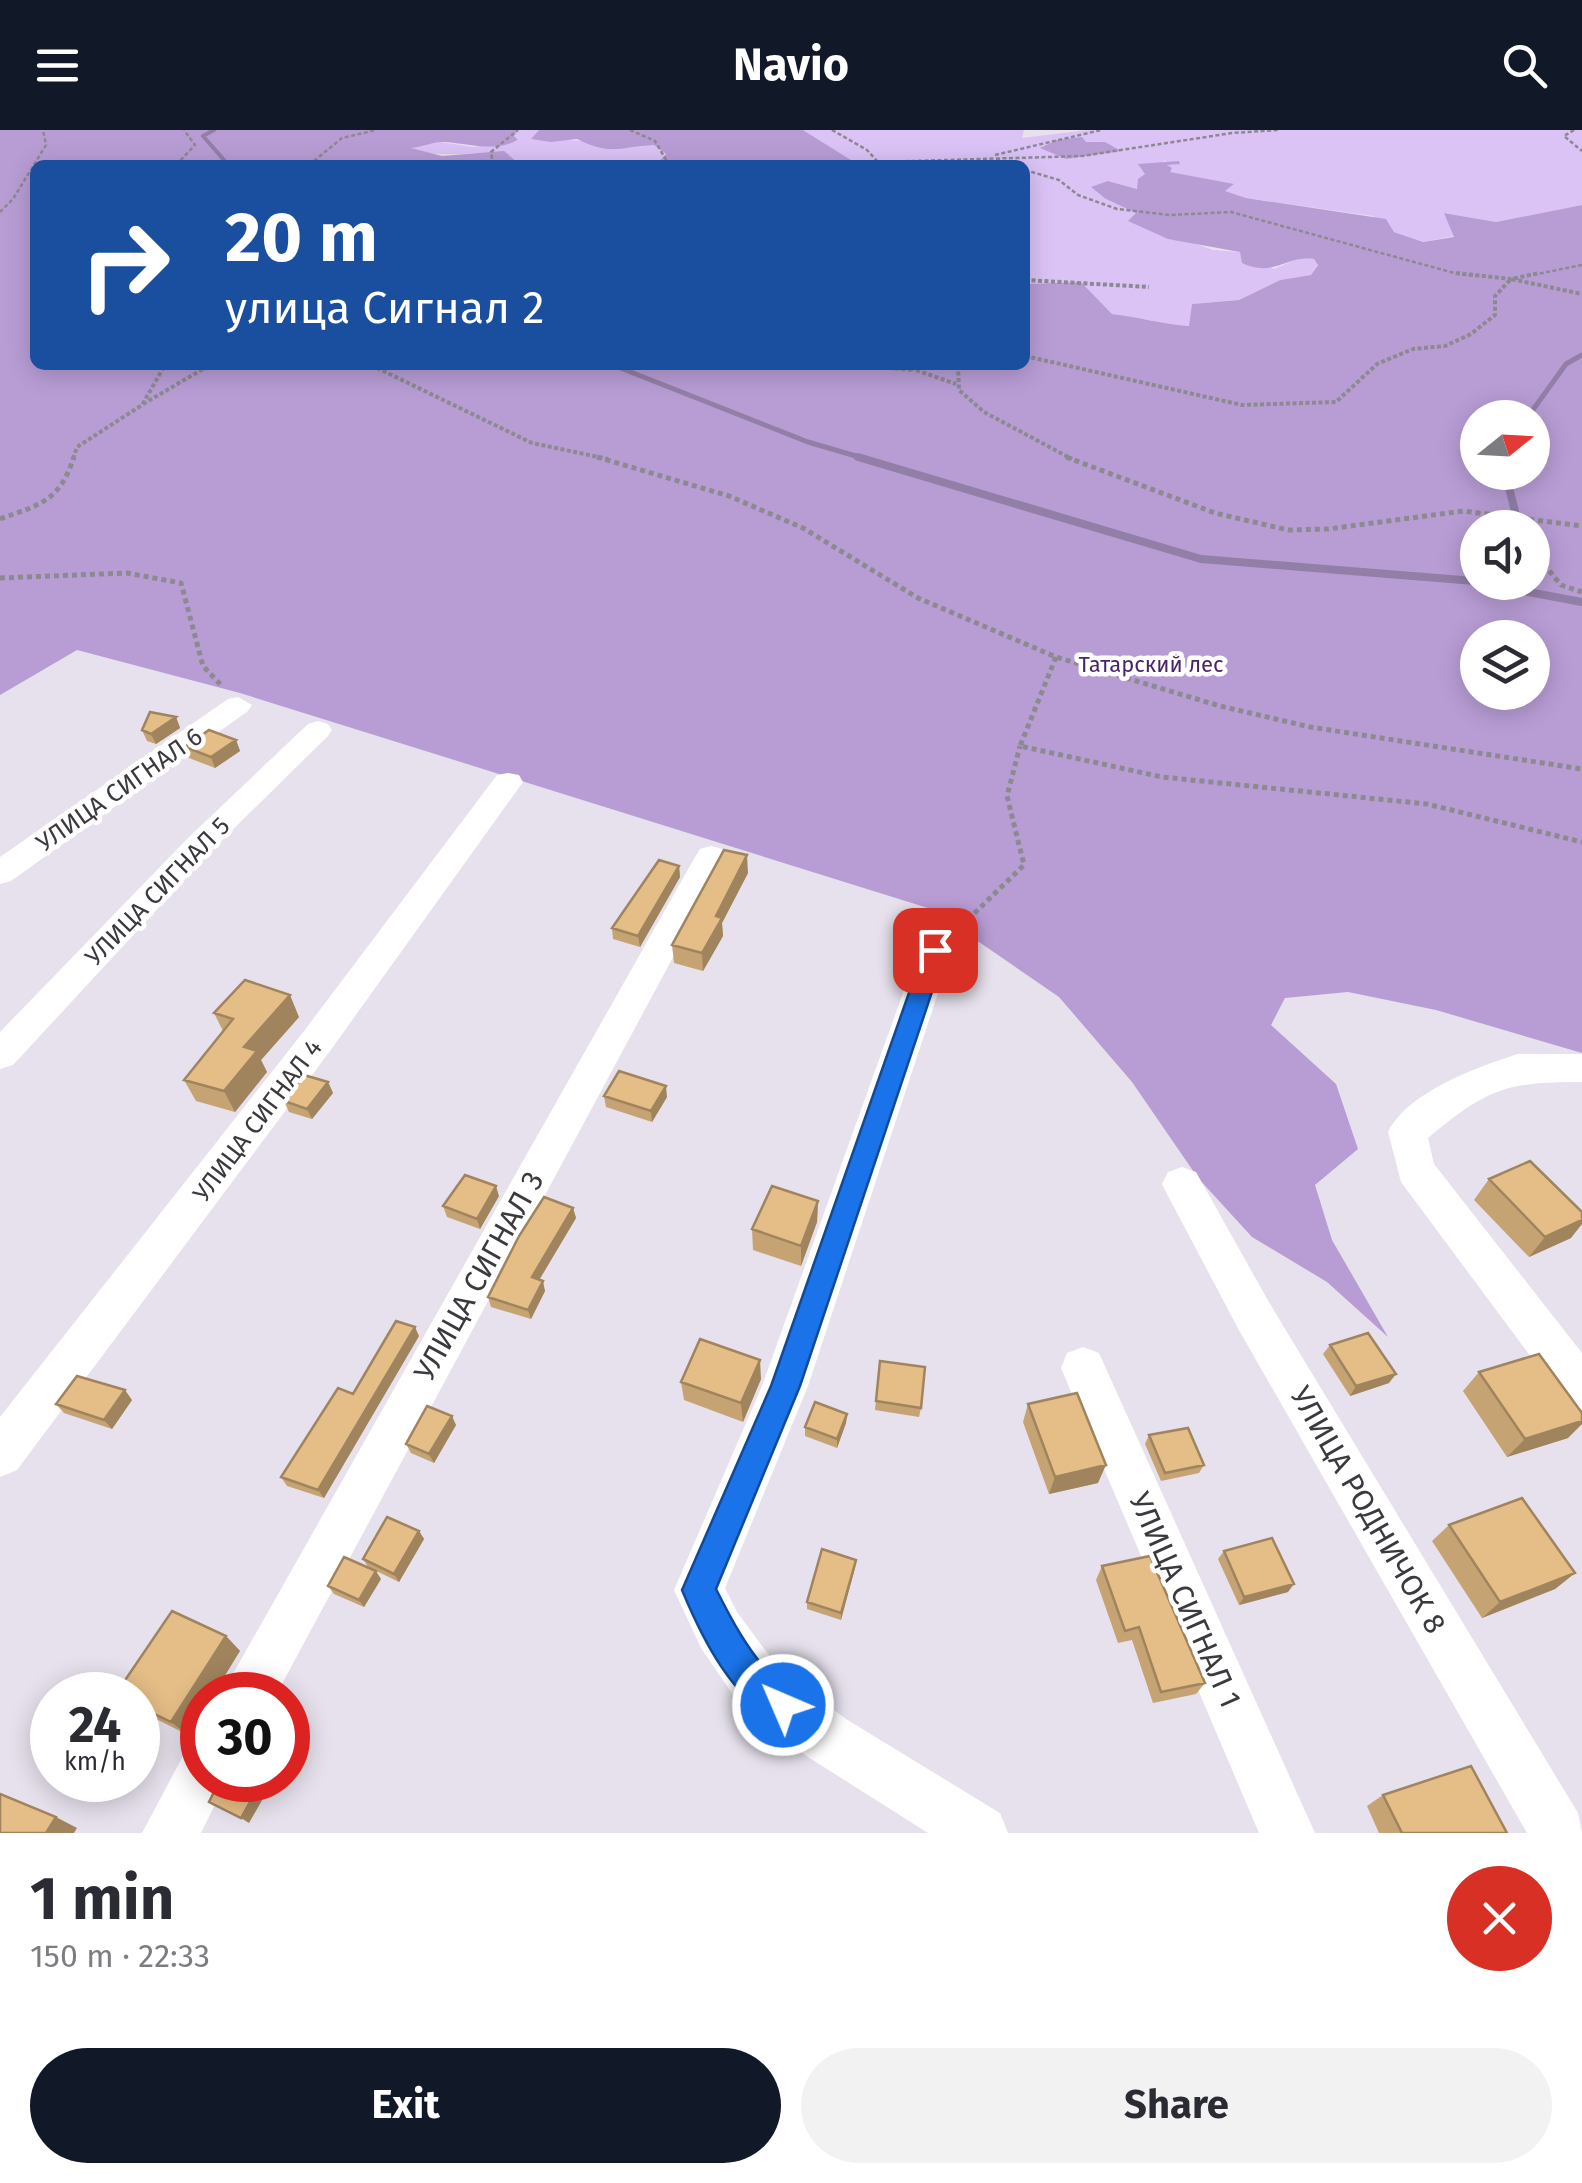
<!DOCTYPE html>
<html lang="en">
<head>
<meta charset="utf-8">
<style>
	:root { --surface:#fff; --page:#f2f2f3; --text:#2b2b33; --muted:#7c7c81; --accent:#111827 }
	body { margin:0; font-family:"Fira Sans",sans-serif; background:var(--page); color:var(--text); height:100vh; display:flex; flex-direction:column; font-size:38px; white-space:nowrap }
	* { box-sizing:border-box; margin:0 }
	p { font-size:32px; color:var(--muted) }
	.icon { flex:none; width:55px; height:55px; fill:none; stroke:currentColor; stroke-width:2; stroke-linecap:round; stroke-linejoin:round }
	.map { position:relative; height:1703px; overflow:hidden }
	.sheet { display:flex; flex-direction:column; background:var(--surface); flex:1 }
	.sheet>* { flex:none }
	.guide { position:absolute; left:30px; top:30px; width:1000px; height:210px; border-radius:15px; box-shadow:0 5px 25px #0003; background:#1a4fa0; color:#fff; overflow:hidden }
	.needle { width:65px; rotate:72deg }
	.tools { position:absolute; left:1460px; top:270px; display:grid; gap:20px }
	.tools a { display:grid; place-items:center; width:90px; height:90px; border-radius:50%; background:var(--surface); box-shadow:0 5px 25px #0003; font-size:50px }
	.speed { position:absolute; left:30px; top:1542px; display:flex; gap:20px; font-size:50px; font-weight:700; text-align:center }
	.speed>* { display:grid; place-content:center; width:130px; height:130px; border-radius:50%; background:var(--surface); box-shadow:0 5px 25px #0003; line-height:1 }
	.speed small { font-size:25px; font-weight:400 }
	.speed .limit { border:15px solid #d22; background:#fff; color:#111 }
	.pin { position:absolute; display:grid; place-items:center; width:85px; height:85px; color:#fff; margin:-42px; border-radius:20px; box-shadow:0 5px 15px #0006 }
	.me { position:absolute; width:110px; margin:-55px; rotate:315deg; stroke-linejoin:round; filter:drop-shadow(0 0 8px #0008) }
	.turn { display:flex; align-items:center; gap:35px; height:210px; padding:0 30px; font-size:45px }
	.turn .icon { width:130px; height:130px; stroke-width:2.5 }
	.turn b { display:block; font-size:70px; line-height:85px }
	.round { display:grid; place-items:center; flex:none; width:105px; height:105px; border-radius:52px; background:var(--page) }
	.head { display:flex; align-items:center; justify-content:space-between; height:170px; padding:0 30px }
	h1 { font-size:60px; font-weight:700; line-height:75px }
	.button { display:flex; gap:20px; margin-top:auto; padding:20px 30px }
	.button a { flex:1; height:115px; border-radius:60px; background:var(--accent); color:#fff; font-size:40px; font-weight:700; line-height:115px; text-align:center }
	.button a+a { background:var(--page); color:var(--text) }
	header { display:flex; justify-content:space-between; align-items:center; height:130px; padding:0 30px; background:var(--accent); color:#fff; font-size:45px; font-weight:700 }
	.map>svg:first-child { display:block }
</style>
</head>
<body>
<header><svg class="icon" aria-label="menu" viewBox="0 0 24 24"><path d="M4 6h16M4 12h16M4 18h16"/></svg>Navio<svg class="icon" aria-label="search" viewBox="0 0 24 24"><circle cx="10" cy="10" r="6"/><path d="M15 15l6 6"/></svg></header>
<div class="map">
<svg width="1582" height="1703" viewBox="0 0 1582 1703">
	<rect width="100%" height="100%" fill="#e6e1ec"/>
	<path fill="#dbc3f6" d="M 518,0 L 539,0 L 532,8 L 654,15 L 663,20 L 666,28 C 647,40 546,36 521,32 C 513,31 509,25 500,24 C 468,21 438,29 408,18 L 440,12 L 473,17 L 518,11 L 514,6 Z
		M 803,0 L 1024,0 L 1022,8 L 1087,0 L 1582,0 L 1582,75 L 1496,92 L 1445,83 L 1454,106 L 1423,112 L 1394,102 L 1373,86 L 1246,68 L 1224,61 L 1233,55 L 1169,42 L 1164,35 L 1166,30 L 1145,44 L 1137,59 L 1108,51 L 1106,69 L 1137,83 L 1129,90 L 1213,120 L 1240,122 L 1274,139 L 1302,127 L 1314,129 L 1318,134 L 1311,145 L 1280,150 L 1239,170 L 1192,174 L 1190,196 C 1162,194 1139,187 1112,184 L 1081,152 L 1025,154 L 1025,35 L 852,35 L 851,30 Z"/>
	<path fill="#b89dd5" fill-rule="evenodd" d="M 0,0 L 518,0 L 514,6 L 518,10 C 494,23 468,13 443,12 C 433,12 421,17 411,18 L 442,26 L 504,21 L 517,32 L 572,35 L 35,35 L 35,235 L 1025,235 L 1025,154 L 1081,152 L 1112,184 C 1138,187 1162,194 1189,196 L 1192,174 L 1239,170 L 1280,150 L 1311,145 L 1318,135 L 1314,129 C 1286,125 1274,148 1242,133 L 1240,122 L 1168,109 L 1128,91 L 1136,83 L 1106,69 L 1091,57 L 1108,51 L 1137,59 L 1138,49 L 1145,44 L 1138,34 L 1179,31 L 1180,34 L 1167,35 L 1172,38 L 1170,42 L 1234,54 L 1225,61 L 1246,68 L 1386,89 L 1394,102 L 1423,112 L 1454,107 L 1444,83 L 1496,92 L 1582,75 L 1582,923 L 1436,880 L 1348,862 L 1285,868 L 1271,895 L 1336,954 L 1358,1019 L 1315,1055 L 1332,1110 L 1388,1207 L 1327,1152 L 1252,1107 L 1198,1048 L 1132,952 L 1059,867 L 931,779 L 240,563 L 77,520 L 0,565 ZM 1478,288 L 1532,288 L 1532,342 L 1478,342 ZM 1478,398 L 1532,398 L 1532,452 L 1478,452 ZM 1478,508 L 1532,508 L 1532,562 L 1478,562 Z
		M 539,0 L 803,0 L 851,30 L 852,35 L 644,35 L 657,34 L 666,24 L 654,15 C 617,17 612,26 577,9 L 551,12 L 531,9 Z
		M 1082,7 L 1086,12 L 1105,12 L 1121,21 L 1066,29 L 1040,18 L 1057,10 Z"/>
	<g fill="none" stroke-linecap="round" stroke-linejoin="round">
		<path stroke="#927fa8" stroke-width="4" d="M 214,0 L 203,6 L 224,30 L 222,35"/>
		<path stroke="#927fa8" stroke-width="5" d="M 613,235 L 808,312 L 866,329
			M 1527,288 L 1566,234 L 1582,225"/>
		<path stroke="#927fa8" stroke-width="8" d="M 858,327 L 1201,429 L 1487,452
			M 1505,342 L 1516,385 L 1506,398
			M 1486,454 L 1582,472"/>
		<path stroke="#8c8991" stroke-width="2.5" stroke-dasharray="4 2.5" stroke-linecap="butt" d="M 630,0 L 655,11 L 669,35
			M 832,0 L 867,20 L 879,33
			M 1574,0 L 1564,6 L 1582,21
			M 995,25 L 1101,0
			M 996,30 L 1014,35
			M 879,32 L 1082,26 L 1232,3 L 1278,0
			M 176,35 L 195,15 L 184,0
			M 309,35 L 342,8 L 376,0
			M 493,35 L 491,22 L 518,0
			M 1025,40 L 1059,50 L 1078,65 L 1117,79 L 1170,85 L 1231,82 L 1458,144 L 1478,146
			M 0,82 L 13,69 L 46,15 L 43,0
			M 1527,146 L 1582,135"/>
		<path stroke="#8c8991" stroke-width="4" stroke-dasharray="4 2.5" stroke-linecap="butt" d="M 1456,143 L 1511,149 L 1539,143
			M 1025,150 L 1149,157
			M 1025,226 L 1242,275 L 1336,272 L 1377,234 L 1413,219 L 1445,216 L 1471,204 L 1495,185 L 1495,166 L 1511,149 L 1582,164
			M 371,235 L 532,313 L 608,329
			M 856,235 L 913,240
			M 958,235 L 959,260 L 984,282 L 1072,329
			M 639,236 L 664,235
			M 910,238 L 956,254
			M 143,274 L 203,239 L 218,235
			M 73,329 L 77,317 L 142,275 L 165,235"/>
		<path stroke="#8c8991" stroke-width="5" stroke-dasharray="5 4" stroke-linecap="butt" d="M 597,327 L 729,366 L 803,398 L 918,468 L 1056,527 L 1220,576 L 1310,597 L 1582,639
			M 1066,327 L 1215,383 L 1288,400 L 1328,399 L 1463,381 L 1582,396
			M 0,389 C 41,374 59,372 74,327
			M 1481,398 L 1498,383
			M 1532,420 L 1561,455 L 1582,462
			M 1474,436 L 1468,416 L 1478,401
			M 0,448 L 127,443 L 181,453 L 203,536 L 221,555
			M 1056,527 L 1020,616 L 1162,647 L 1427,674 L 1582,712
			M 955,802 L 1024,735 L 1007,666 L 1020,616"/>
		<path fill="#fff" fill-rule="evenodd" d="M 238,567 L 252,575 L 248,581 L 11,751 L 0,754 L 0,727 L 228,569 Z
			M 318,591 L 328,594 L 332,600 L 328,606 L 211,721 L 13,935 L 0,939 L 0,902 L 189,707 L 308,594 Z
			M 508,643 L 519,645 L 523,652 L 330,921 L 17,1340 L 0,1347 L 0,1287 L 304,901 L 497,645 Z
			M 711,716 L 722,719 L 727,727 L 276,1565 L 221,1565 L 695,727 L 700,719 Z
			M 935,809 L 947,812 L 952,821 L 808,1256 L 725,1458 L 737,1482 L 780,1540 L 846,1589 L 1000,1683 L 1008,1703 L 928,1703 L 808,1627 L 742,1578 L 701,1518 L 674,1460 L 762,1256 L 918,821 L 923,812 Z
			M 1518,924 L 1582,924 L 1582,952 C 1505,952 1487,959 1428,1008 L 1434,1034 L 1582,1223 L 1582,1280 L 1566,1274 L 1401,1052 L 1388,1002 C 1408,962 1477,937 1518,924 Z
			M 1182,1037 L 1196,1042 L 1270,1174 L 1578,1683 L 1582,1703 L 1527,1703 L 1240,1202 L 1168,1066 L 1162,1054 L 1168,1042 Z
			M 1083,1217 L 1099,1223 L 1315,1703 L 1259,1703 L 1061,1238 L 1067,1223 Z
			M 202,1618 L 202,1650 L 227,1650 L 201,1703 L 142,1703 L 183,1626 Z"/>
	</g>
	<path fill="#c5a373" d="M 176,587 L 180,598 L 156,614 L 147,611 L 142,600 Z
		M 236,610 L 240,621 L 215,638 L 189,628 L 185,617 Z
		M 679,736 L 680,747 L 640,817 L 613,809 L 612,798 Z
		M 748,743 L 722,793 L 723,806 L 703,841 L 674,833 L 672,815 Z
		M 214,883 L 299,887 L 261,930 L 267,942 L 235,982 L 196,971 L 184,950 L 223,901 Z
		M 328,952 L 333,963 L 312,989 L 289,982 L 284,971 Z
		M 604,966 L 667,967 L 652,992 L 606,977 Z
		M 1489,1049 L 1571,1108 L 1529,1127 L 1474,1070 Z
		M 499,1066 L 480,1099 L 447,1087 L 443,1076 Z
		M 818,1071 L 817,1092 L 801,1136 L 753,1120 L 752,1099 Z
		M 573,1078 L 576,1088 L 539,1150 L 545,1161 L 531,1189 L 491,1177 L 488,1167 Z
		M 419,1206 L 324,1368 L 287,1356 L 281,1347 L 353,1264 Z
		M 1330,1215 L 1389,1253 L 1350,1266 L 1323,1224 Z
		M 880,1231 L 921,1278 L 919,1287 L 875,1280 Z
		M 1479,1242 L 1568,1308 L 1507,1327 L 1463,1261 Z
		M 761,1249 L 743,1292 L 684,1270 L 681,1252 Z
		M 132,1270 L 112,1299 L 64,1283 L 56,1274 Z
		M 1028,1274 L 1098,1353 L 1049,1364 L 1023,1292 Z
		M 847,1284 L 846,1293 L 837,1318 L 805,1306 L 805,1297 Z
		M 456,1295 L 434,1333 L 411,1323 L 406,1314 Z
		M 1149,1305 L 1204,1335 L 1199,1343 L 1161,1351 L 1145,1314 Z
		M 1449,1395 L 1575,1443 L 1555,1459 L 1482,1488 L 1432,1411 Z
		M 419,1401 L 424,1409 L 399,1452 L 368,1437 L 363,1429 Z
		M 1224,1421 L 1288,1462 L 1239,1475 L 1218,1429 Z
		M 856,1430 L 841,1490 L 807,1479 L 807,1472 Z
		M 1102,1436 L 1205,1553 L 1196,1564 L 1153,1573 L 1132,1510 L 1118,1513 L 1096,1450 Z
		M 381,1449 L 364,1477 L 334,1464 L 328,1456 Z
		M 226,1506 L 240,1521 L 202,1565 L 202,1581 L 188,1605 L 138,1580 L 138,1565 Z
		M 1383,1665 L 1507,1703 L 1379,1703 L 1367,1676 Z"/>
	<path fill="#a0845e" d="M 176,587 L 180,598 L 156,614 L 151,604 Z
		M 236,610 L 240,621 L 215,638 L 211,627 Z
		M 747,725 L 748,743 L 722,793 L 723,806 L 703,841 L 702,823 L 716,786 Z
		M 679,736 L 680,747 L 640,817 L 638,806 Z
		M 290,865 L 299,887 L 261,930 L 267,942 L 235,982 L 224,961 L 244,917 Z
		M 328,952 L 333,963 L 312,989 L 307,979 Z
		M 666,956 L 667,967 L 652,992 L 651,981 Z
		M 496,1056 L 499,1066 L 480,1099 L 477,1089 Z
		M 818,1071 L 817,1092 L 801,1136 L 801,1116 Z
		M 573,1078 L 576,1088 L 535,1157 L 532,1147 Z
		M 1582,1090 L 1582,1094 L 1571,1108 L 1529,1127 L 1545,1107 Z
		M 543,1151 L 545,1161 L 531,1189 L 528,1180 Z
		M 415,1197 L 419,1206 L 324,1368 L 318,1360 Z
		M 760,1230 L 761,1249 L 743,1292 L 741,1273 Z
		M 1396,1244 L 1389,1253 L 1350,1266 L 1356,1256 Z
		M 125,1260 L 132,1270 L 112,1299 L 104,1290 Z
		M 847,1284 L 846,1293 L 837,1318 L 837,1309 Z
		M 452,1286 L 456,1295 L 434,1333 L 429,1324 Z
		M 1582,1291 L 1582,1294 L 1568,1308 L 1507,1327 L 1525,1309 Z
		M 1106,1335 L 1098,1353 L 1049,1364 L 1055,1347 Z
		M 419,1401 L 424,1409 L 399,1452 L 394,1444 Z
		M 856,1430 L 855,1438 L 841,1490 L 841,1483 Z
		M 376,1441 L 381,1449 L 364,1477 L 359,1470 Z
		M 1575,1443 L 1555,1459 L 1482,1488 L 1500,1472 Z
		M 1294,1454 L 1288,1462 L 1239,1475 L 1244,1467 Z
		M 226,1506 L 240,1521 L 213,1565 L 202,1565 L 202,1581 L 188,1605 L 171,1592 Z
		M 261,1652 L 269,1658 L 249,1693 L 241,1688 Z
		M 56,1687 L 77,1698 L 74,1703 L 46,1703 Z"/>
	<path fill="#e5bd86" stroke="#a0845e" stroke-width="2.5" d="M 150,582 L 176,587 L 151,604 L 142,600 Z
		M 209,600 L 236,610 L 211,627 L 185,617 Z
		M 724,720 L 747,725 L 716,786 L 722,788 L 702,823 L 672,815 Z
		M 659,730 L 679,736 L 638,806 L 612,798 Z
		M 245,850 L 290,865 L 244,917 L 257,921 L 224,961 L 184,950 L 233,889 L 214,883 Z
		M 619,941 L 666,956 L 651,981 L 604,966 Z
		M 304,945 L 328,952 L 307,979 L 284,971 Z
		M 1530,1031 L 1582,1082 L 1582,1090 L 1545,1107 L 1489,1049 Z
		M 465,1045 L 496,1056 L 477,1089 L 443,1076 Z
		M 772,1056 L 818,1071 L 801,1116 L 752,1099 Z
		M 544,1067 L 573,1078 L 532,1147 L 543,1151 L 528,1180 L 488,1167 L 519,1106 Z
		M 396,1191 L 415,1197 L 318,1360 L 281,1347 L 338,1258 L 353,1264 Z
		M 1368,1203 L 1396,1244 L 1356,1256 L 1330,1215 Z
		M 700,1209 L 760,1230 L 741,1273 L 681,1252 Z
		M 1539,1224 L 1582,1283 L 1582,1291 L 1525,1309 L 1479,1242 Z
		M 880,1231 L 925,1237 L 921,1278 L 876,1271 Z
		M 77,1246 L 125,1260 L 104,1290 L 56,1274 Z
		M 1077,1263 L 1106,1335 L 1055,1347 L 1028,1274 Z
		M 815,1272 L 847,1284 L 837,1309 L 805,1297 Z
		M 427,1276 L 452,1286 L 429,1324 L 406,1314 Z
		M 1188,1298 L 1204,1335 L 1165,1343 L 1149,1305 Z
		M 1522,1368 L 1575,1443 L 1500,1472 L 1449,1395 Z
		M 387,1387 L 419,1401 L 394,1444 L 363,1429 Z
		M 1272,1408 L 1294,1454 L 1244,1467 L 1224,1421 Z
		M 822,1419 L 856,1430 L 841,1483 L 807,1472 Z
		M 1150,1426 L 1205,1553 L 1161,1562 L 1139,1497 L 1125,1501 L 1102,1436 Z
		M 344,1427 L 376,1441 L 359,1470 L 328,1456 Z
		M 172,1481 L 226,1506 L 171,1592 L 138,1576 L 138,1565 L 115,1565 Z
		M 1471,1636 L 1507,1703 L 1402,1703 L 1383,1665 Z
		M 220,1650 L 258,1650 L 261,1652 L 241,1688 L 209,1672 Z
		M 0,1664 L 56,1687 L 46,1703 L 0,1703 Z"/>
	<path fill="#1a73e8" stroke="#114b97" stroke-width="2.5" d="M 935,813 L 946,820 L 800,1256 L 716,1459 C 731,1489 749,1523 773,1547 C 784,1558 794,1560 800,1575 L 795,1587 L 783,1593 C 733,1572 702,1508 682,1460 L 771,1256 L 924,820 Z"/>
	<g text-anchor="middle" stroke-width="9" stroke-linejoin="round" paint-order="stroke">
		<g font-size="22" fill="#492567" stroke="#fff">
			<text x="1151" y="542">Татарский лес</text>
		</g>
		<g font-size="25" fill="#3b393e" stroke="#fff">
			<text transform="translate(119 659) rotate(-35)" y="9">УЛИЦА СИГНАЛ 6</text>
			<text transform="translate(157 761) rotate(-46)" y="9">УЛИЦА СИГНАЛ 5</text>
			<text transform="translate(257 990) rotate(-53)" y="9">УЛИЦА СИГНАЛ 4</text>
		</g>
		<g font-size="30" fill="#3b393e" stroke="#fff">
			<text transform="translate(479 1146) rotate(-61)" y="10">УЛИЦА СИГНАЛ 3</text>
			<text transform="translate(1368 1380) rotate(60)" y="10">УЛИЦА РОДНИЧОК 8</text>
			<text transform="translate(1185 1470) rotate(66)" y="10">УЛИЦА СИГНАЛ 1</text>
		</g>
	</g>
</svg>
<div class="tools">
<a><svg class="needle" viewBox="-14 -14 28 28"><path d="M0-13l5 13h-10z" fill="#e53935"/><path d="M0 13l5-13h-10z" fill="#7c7c81"/></svg></a>
<a><svg class="icon" aria-label="sound" viewBox="0 0 24 24"><path d="M4 9h4l5-4v14l-5-4H4zM17 9q2 3 0 6"/></svg></a>
<a><svg class="icon" aria-label="layers" viewBox="0 0 24 24"><path d="M12 4l9 5-9 5-9-5zM3 14l9 5 9-5"/></svg></a>
</div>
<div class="speed"><div>24<small>km/h</small></div><div class="limit">30</div></div>
<div class="pin" style="left:935px;top:820px;background:#d93025"><svg class="icon" aria-label="arrive" viewBox="0 0 24 24"><path d="M6 21V4h12l-3 4 3 4H6"/></svg></div>
<svg class="me" style="left:783px;top:1575px" viewBox="-20 -20 40 40"><circle r="17" fill="#1a73e8" stroke="#fff" stroke-width="3"/><path d="M0-11L8 9 0 5-8 9z" fill="#fff"/></svg>
<div class="guide">
<div class="turn"><svg class="icon" aria-label="right" viewBox="0 0 24 24"><path d="M7 20v-9h11M14 6l5 5-5 5"/></svg><div><b>20 m</b>улица Сигнал 2</div></div>
</div>
</div>
<section class="sheet">
<div class="head"><div><h1>1 min</h1><p>150 m · 22:33</p></div><a class="round" style="background:#d93025;color:#fff"><svg class="icon" aria-label="close" viewBox="0 0 24 24"><path d="M6 6l12 12M18 6L6 18"/></svg></a></div>
<div class="button"><a>Exit</a><a>Share</a></div>
</section>
</body>
</html>
